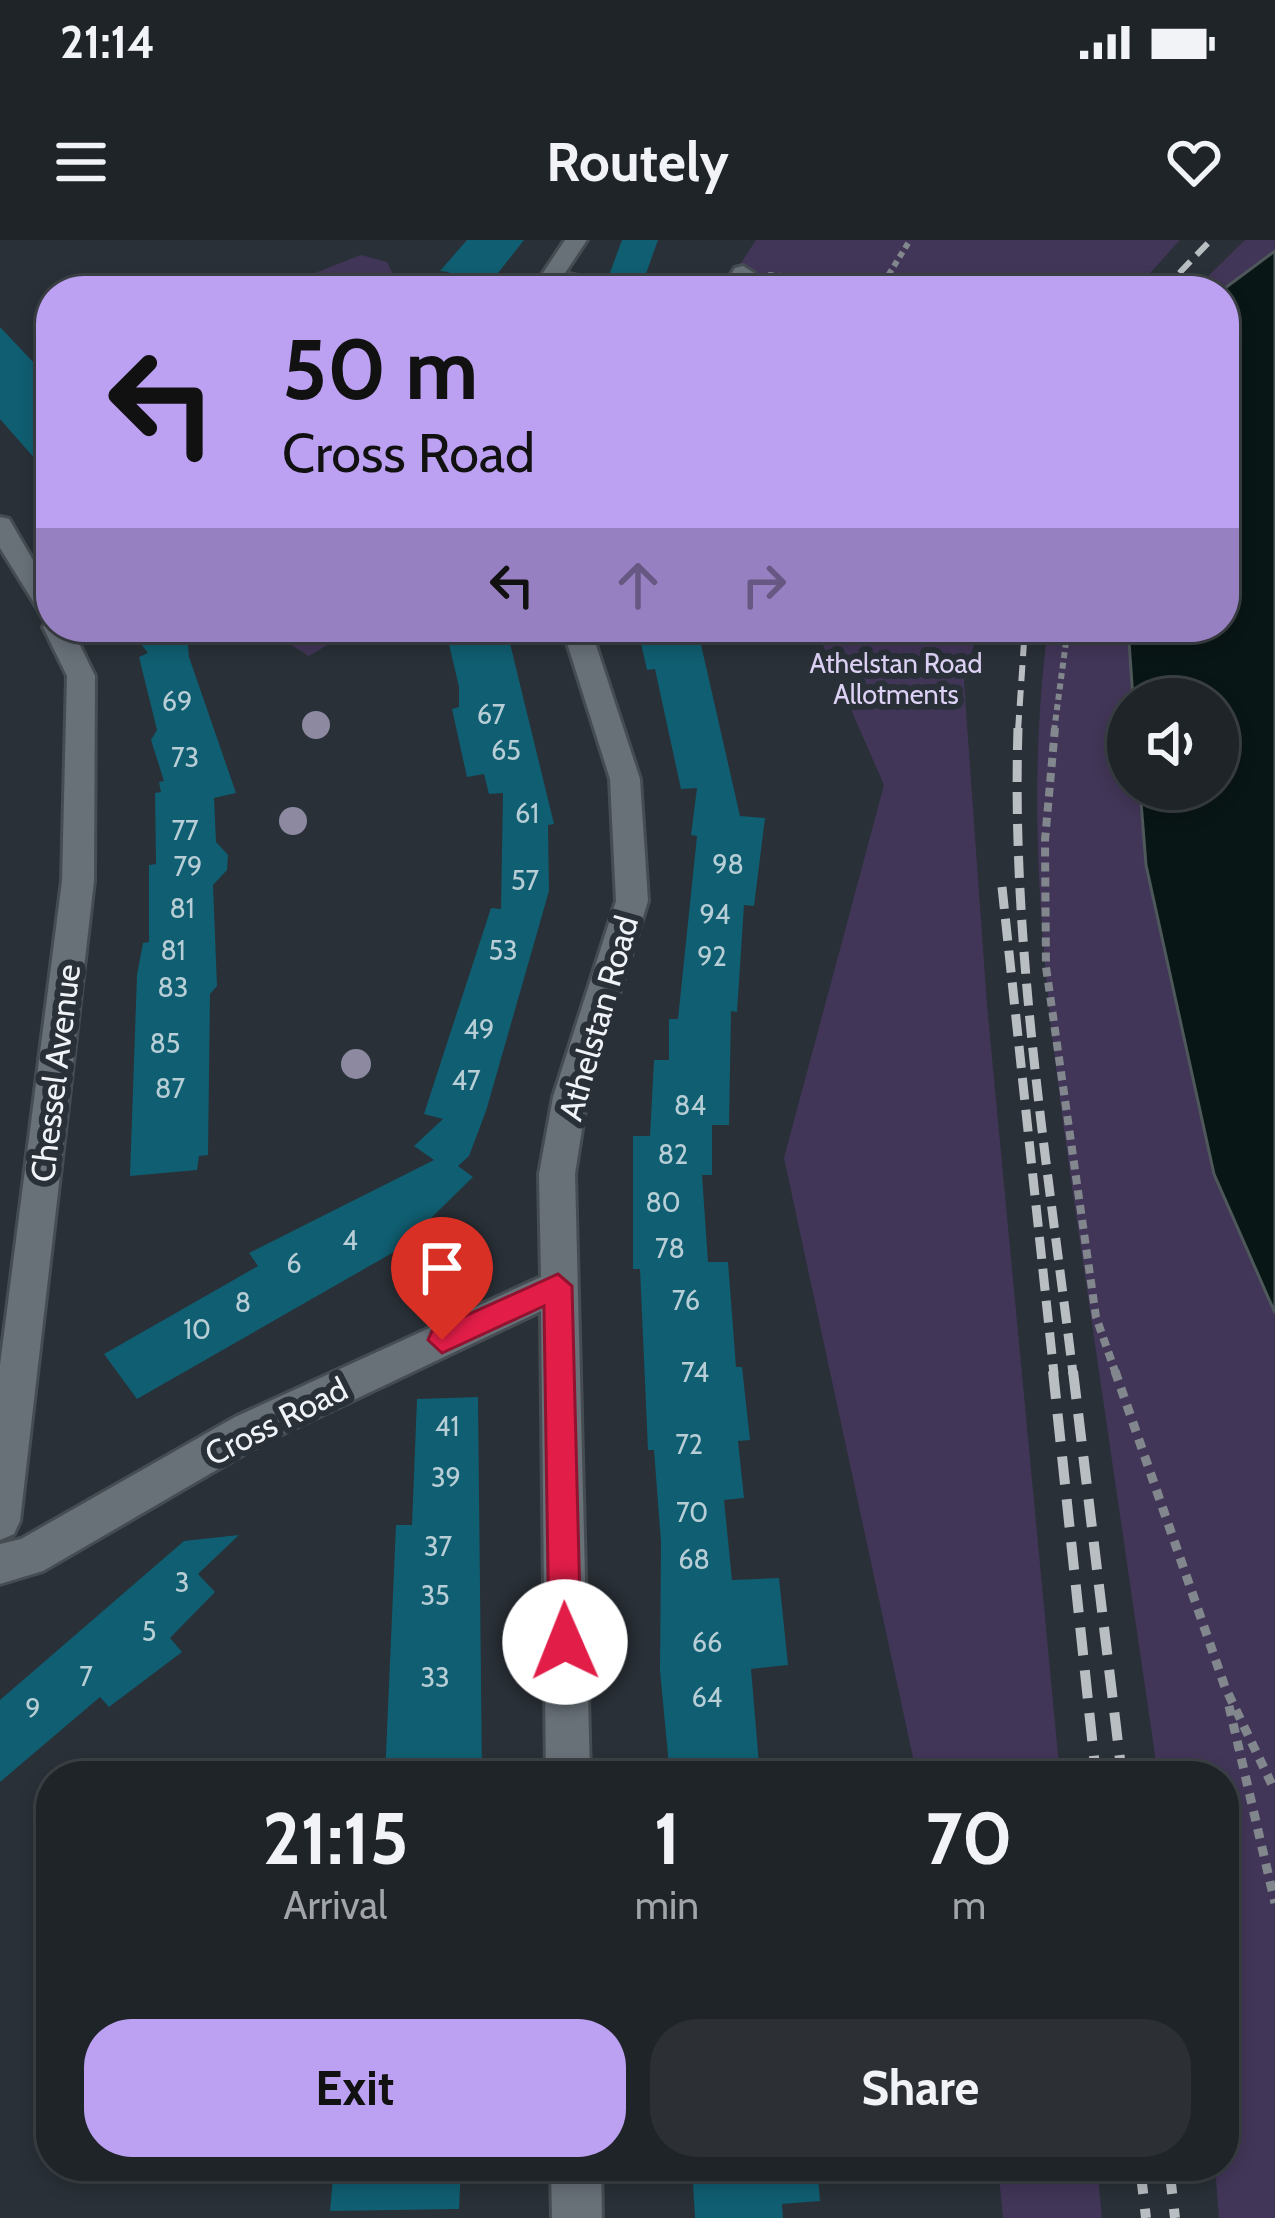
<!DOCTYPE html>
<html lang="en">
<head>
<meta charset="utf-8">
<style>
	:root { --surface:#1f2429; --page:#2c3035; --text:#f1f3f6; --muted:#a1a4a8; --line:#3c4146; --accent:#bca0f2 }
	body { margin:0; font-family:Cabin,sans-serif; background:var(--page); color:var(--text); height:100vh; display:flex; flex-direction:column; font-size:45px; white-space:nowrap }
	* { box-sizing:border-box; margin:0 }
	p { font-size:39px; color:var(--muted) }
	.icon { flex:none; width:66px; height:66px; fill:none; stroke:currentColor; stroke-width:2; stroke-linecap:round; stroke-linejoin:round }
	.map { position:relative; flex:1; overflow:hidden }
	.sheet { position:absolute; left:36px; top:1521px; width:1203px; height:420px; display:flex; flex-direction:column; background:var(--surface); border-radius:48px; box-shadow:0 6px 18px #0003,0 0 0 3px var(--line) }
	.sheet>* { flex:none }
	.top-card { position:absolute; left:36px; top:36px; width:1203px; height:366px; border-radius:48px; box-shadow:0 6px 18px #0003,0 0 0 3px var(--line); background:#bca0f2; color:#111; overflow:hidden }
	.controls { position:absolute; left:1107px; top:438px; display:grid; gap:24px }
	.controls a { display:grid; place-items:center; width:132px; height:132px; border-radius:50%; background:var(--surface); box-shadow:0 6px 18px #0003,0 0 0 3px var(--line); font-size:60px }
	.pin { position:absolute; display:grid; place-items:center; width:102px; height:102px; color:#fff; margin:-123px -51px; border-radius:50% 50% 50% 0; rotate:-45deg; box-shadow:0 0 12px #0007 }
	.pin .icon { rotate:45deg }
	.me { position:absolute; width:132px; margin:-66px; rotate:359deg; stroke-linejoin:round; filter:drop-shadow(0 0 9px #0008) }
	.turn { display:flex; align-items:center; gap:42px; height:252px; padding:0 48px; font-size:54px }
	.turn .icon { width:156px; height:156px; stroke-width:2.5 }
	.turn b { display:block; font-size:84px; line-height:102px }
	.lanes { display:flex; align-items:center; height:114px; padding:0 48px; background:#0003; justify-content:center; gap:60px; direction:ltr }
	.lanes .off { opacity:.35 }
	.eta { display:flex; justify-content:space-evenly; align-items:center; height:204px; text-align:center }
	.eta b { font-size:72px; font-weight:700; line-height:84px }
	.button { display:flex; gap:24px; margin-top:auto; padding:24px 48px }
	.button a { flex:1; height:138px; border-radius:48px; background:var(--accent); color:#111; font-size:48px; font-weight:700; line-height:138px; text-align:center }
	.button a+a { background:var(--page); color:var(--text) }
	.status { display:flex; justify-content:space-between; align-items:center; height:84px; padding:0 60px; background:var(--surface); direction:ltr }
	.status svg { height:33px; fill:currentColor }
	header { display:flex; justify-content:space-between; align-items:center; height:156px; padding:0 48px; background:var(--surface); font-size:54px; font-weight:700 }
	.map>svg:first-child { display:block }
</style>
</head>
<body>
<div class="status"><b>21:14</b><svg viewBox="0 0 49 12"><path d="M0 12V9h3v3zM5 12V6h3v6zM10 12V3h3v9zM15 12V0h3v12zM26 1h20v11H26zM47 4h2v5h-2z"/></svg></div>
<header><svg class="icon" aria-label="menu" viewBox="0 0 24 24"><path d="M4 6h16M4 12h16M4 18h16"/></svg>Routely<svg class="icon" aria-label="heart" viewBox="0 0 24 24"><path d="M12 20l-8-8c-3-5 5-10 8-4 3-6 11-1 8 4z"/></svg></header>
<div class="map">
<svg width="1275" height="1978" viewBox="0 0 1275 1978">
	<rect width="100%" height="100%" fill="#293037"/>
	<path fill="#423658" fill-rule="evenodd" d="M 756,0 L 1180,0 L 1134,51 L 723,51 Z
		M 1245,0 L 1275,0 L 1275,1978 L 1219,1978 L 1215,1926 L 1224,1926 L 1224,1536 L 1158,1536 C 1133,1364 1108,1193 1083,1022 C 1052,809 1020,601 1048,387 L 1224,387 L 1224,51 L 1193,51 ZM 1128,459 L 1218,459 L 1218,549 L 1128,549 Z
		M 361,15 L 387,22 L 394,36 L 360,51 L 300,51 L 302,38 Z
		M 244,387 L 346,387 L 347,393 L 309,416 L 273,394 L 254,395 Z
		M 815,387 L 979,387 L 964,442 L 987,765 L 1060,1536 L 917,1536 L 784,918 L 884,545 Z
		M 998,1926 L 1097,1926 L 1102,1978 L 1003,1978 Z"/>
	<path fill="#091616" stroke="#4e585a" stroke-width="3" d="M 1275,11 L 1275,1073 L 1214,934 L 1146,625 L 1140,549 L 1218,549 L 1218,459 L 1133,459 L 1128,387 L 1224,387 L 1221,51 Z"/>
	<path fill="#105e71" d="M 467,0 L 524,0 L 484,51 L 441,44 L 449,32 L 440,31 Z
		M 622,0 L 658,0 L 643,42 L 608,38 Z
		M 0,87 L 51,141 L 51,237 L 0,179 Z
		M 128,387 L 186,387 L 189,417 L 236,553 L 214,558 L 216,602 L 228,615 L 227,630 L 213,645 L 217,746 L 210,754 L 208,915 L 199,916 L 197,930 L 130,936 L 137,735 L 143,703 L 149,702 L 149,625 L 156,624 L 155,553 L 161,552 L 159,542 L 164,541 L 151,500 L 157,490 L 139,417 L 148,413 Z
		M 445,387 L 506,387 L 554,584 L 548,585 L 549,651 L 486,871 L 469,916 L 458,926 L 473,937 L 428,981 L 434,989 L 137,1159 L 104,1114 L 258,1026 L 249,1013 L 434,920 L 414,906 L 443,879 L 424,874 L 491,668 L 501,669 L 503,553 L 489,554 L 484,534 L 467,537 L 452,469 L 459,467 L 459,447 Z
		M 697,387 L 740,576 L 765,578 L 754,666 L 744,665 L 737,772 L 731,771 L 729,885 L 712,885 L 712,935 L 702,935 L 708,1022 L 728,1022 L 736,1127 L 742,1127 L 750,1200 L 738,1201 L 744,1258 L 724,1260 L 732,1340 L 779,1338 L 788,1425 L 751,1429 L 760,1536 L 670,1536 L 660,1431 L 661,1302 L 654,1210 L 648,1210 L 640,1029 L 633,1029 L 633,896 L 650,896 L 654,820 L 669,820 L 669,779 L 678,779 L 697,596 L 691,595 L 697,548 L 681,549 L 655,429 L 647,430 L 638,390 Z
		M 478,1157 L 482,1536 L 385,1536 L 396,1285 L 412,1285 L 417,1159 Z
		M 239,1295 L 198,1334 L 215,1352 L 170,1398 L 182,1412 L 109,1467 L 100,1457 L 0,1542 L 0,1460 L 184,1301 Z
		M 334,1926 L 461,1926 L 459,1969 L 330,1971 Z
		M 692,1926 L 817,1926 L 820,1961 L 782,1964 L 783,1978 L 695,1978 Z"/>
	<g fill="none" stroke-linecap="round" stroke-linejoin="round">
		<g stroke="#464d52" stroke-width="6">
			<path id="minor" d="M 565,0 L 587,0 L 565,33 L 640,51 L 557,45 L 553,51 L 531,51 Z
				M 743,26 L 754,33 L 742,51 L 720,51 L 735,28 Z
				M 0,277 L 9,279 L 51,351 L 51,387 L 71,387 L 95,436 L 94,641 L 20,1281 L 14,1294 L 0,1300 L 0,1125 L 62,641 L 67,436 L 43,387 L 46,382 L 0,308 Z
				M 562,387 L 590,387 L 640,539 L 648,661 L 587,857 L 575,934 L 590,1536 L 546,1536 L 541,1071 L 263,1203 L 43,1331 L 0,1344 L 0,1304 L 21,1299 L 235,1177 L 541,1037 L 539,934 L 553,857 L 616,661 L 610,539 Z
				M 551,1926 L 601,1926 L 602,1978 L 552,1978 Z"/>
		</g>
		<path stroke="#81878d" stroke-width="6" stroke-dasharray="6 4.5" stroke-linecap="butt" d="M 768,35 L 883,44 L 881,51
			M 883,44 L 910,0
			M 1054,491 L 1068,387"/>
		<path stroke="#81878d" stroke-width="8" stroke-dasharray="9 6" stroke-linecap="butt" d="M 1055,488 L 1045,600 L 1046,727 L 1096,1077 L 1116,1134"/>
		<path stroke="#81878d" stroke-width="9" stroke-dasharray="10 8" stroke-linecap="butt" d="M 1115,1131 L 1225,1447 L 1275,1551
			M 1229,1466 L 1275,1663"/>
		<use href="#minor" fill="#687078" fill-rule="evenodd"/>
		<path stroke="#b9bec3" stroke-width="6" stroke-dasharray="16 9" stroke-linecap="butt" d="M 1162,51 L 1211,0
			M 1018,491 L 1025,387"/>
		<path stroke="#b9bec3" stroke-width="9" stroke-dasharray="22 10" stroke-linecap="butt" d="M 1018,488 C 1011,704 1047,920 1073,1134
			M 1002,647 L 1054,1134"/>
		<path stroke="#b9bec3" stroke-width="10" stroke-dasharray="28 15" stroke-linecap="butt" d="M 1053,1131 L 1096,1536
			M 1073,1131 L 1122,1536
			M 1140,1926 L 1146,1978
			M 1169,1926 L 1175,1978"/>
	</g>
	<g fill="#8c89a0">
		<circle cx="316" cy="485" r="14"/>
		<circle cx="293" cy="581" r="14"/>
		<circle cx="356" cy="824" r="15"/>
	</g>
	<path fill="#e11d48" stroke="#92132f" stroke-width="3" d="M 558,1034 L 572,1046 L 581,1402 L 576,1414 L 565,1418 L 554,1414 L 549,1402 L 544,1066 L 442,1113 L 428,1100 L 432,1091 Z"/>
	<g text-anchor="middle" stroke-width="12" stroke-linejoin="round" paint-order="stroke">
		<g font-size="27" fill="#ddd2f5" stroke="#293037">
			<text x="896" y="433">Athelstan Road<tspan x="896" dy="31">Allotments</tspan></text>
		</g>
		<g font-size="27" fill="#b7ced6">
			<text x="177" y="471">69</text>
			<text x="491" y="484">67</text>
			<text x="506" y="520">65</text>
			<text x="185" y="527">73</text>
			<text x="527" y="583">61</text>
			<text x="185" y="600">77</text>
			<text x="728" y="634">98</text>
			<text x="188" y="636">79</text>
			<text x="525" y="650">57</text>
			<text x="182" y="678">81</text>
			<text x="715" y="684">94</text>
			<text x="173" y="720">81</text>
			<text x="503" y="720">53</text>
			<text x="712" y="726">92</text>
			<text x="173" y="757">83</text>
			<text x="479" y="799">49</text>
			<text x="165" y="813">85</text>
			<text x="466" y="850">47</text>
			<text x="170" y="858">87</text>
			<text x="690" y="875">84</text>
			<text x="673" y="924">82</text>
			<text x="663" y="972">80</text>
			<text x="350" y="1010">4</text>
			<text x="670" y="1018">78</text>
			<text x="294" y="1033">6</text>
			<text x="686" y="1070">76</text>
			<text x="243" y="1072">8</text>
			<text x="197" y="1099">10</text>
			<text x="695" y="1142">74</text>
			<text x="447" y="1196">41</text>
			<text x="689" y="1214">72</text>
			<text x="446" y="1247">39</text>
			<text x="692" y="1282">70</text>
			<text x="438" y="1316">37</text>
			<text x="694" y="1329">68</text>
			<text x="182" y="1352">3</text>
			<text x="435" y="1365">35</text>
			<text x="149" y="1401">5</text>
			<text x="707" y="1412">66</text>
			<text x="86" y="1446">7</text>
			<text x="435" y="1447">33</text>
			<text x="707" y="1467">64</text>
			<text x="33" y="1478">9</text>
		</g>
		<g font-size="33" fill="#eff3f8" stroke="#293037">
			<text transform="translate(598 778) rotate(-74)" y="12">Athelstan Road</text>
			<text transform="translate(55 833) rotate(-83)" y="12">Chessel Avenue</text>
			<text transform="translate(276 1181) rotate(-27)" y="12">Cross Road</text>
		</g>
	</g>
</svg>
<div class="controls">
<a><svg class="icon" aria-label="sound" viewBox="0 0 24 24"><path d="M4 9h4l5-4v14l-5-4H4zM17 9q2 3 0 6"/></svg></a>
</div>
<div class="pin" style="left:442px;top:1100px;background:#d93025"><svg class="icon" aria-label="arrive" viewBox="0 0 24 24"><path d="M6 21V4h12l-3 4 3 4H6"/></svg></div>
<svg class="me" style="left:565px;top:1402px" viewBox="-20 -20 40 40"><circle r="19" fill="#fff"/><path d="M0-13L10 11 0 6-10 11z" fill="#e11d48"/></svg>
<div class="top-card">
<div class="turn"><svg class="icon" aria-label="left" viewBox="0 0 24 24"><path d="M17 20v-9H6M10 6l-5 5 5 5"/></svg><div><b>50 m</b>Cross Road</div></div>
<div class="lanes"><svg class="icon" aria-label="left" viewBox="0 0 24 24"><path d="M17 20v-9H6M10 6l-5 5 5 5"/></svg><svg class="icon off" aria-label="ahead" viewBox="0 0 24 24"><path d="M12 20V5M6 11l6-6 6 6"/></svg><svg class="icon off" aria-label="right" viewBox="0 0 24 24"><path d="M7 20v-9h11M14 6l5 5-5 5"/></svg></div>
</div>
<section class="sheet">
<div class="eta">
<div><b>21:15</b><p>Arrival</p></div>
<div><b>1</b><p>min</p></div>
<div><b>70</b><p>m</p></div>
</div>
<div class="button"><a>Exit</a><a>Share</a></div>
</section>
</div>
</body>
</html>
